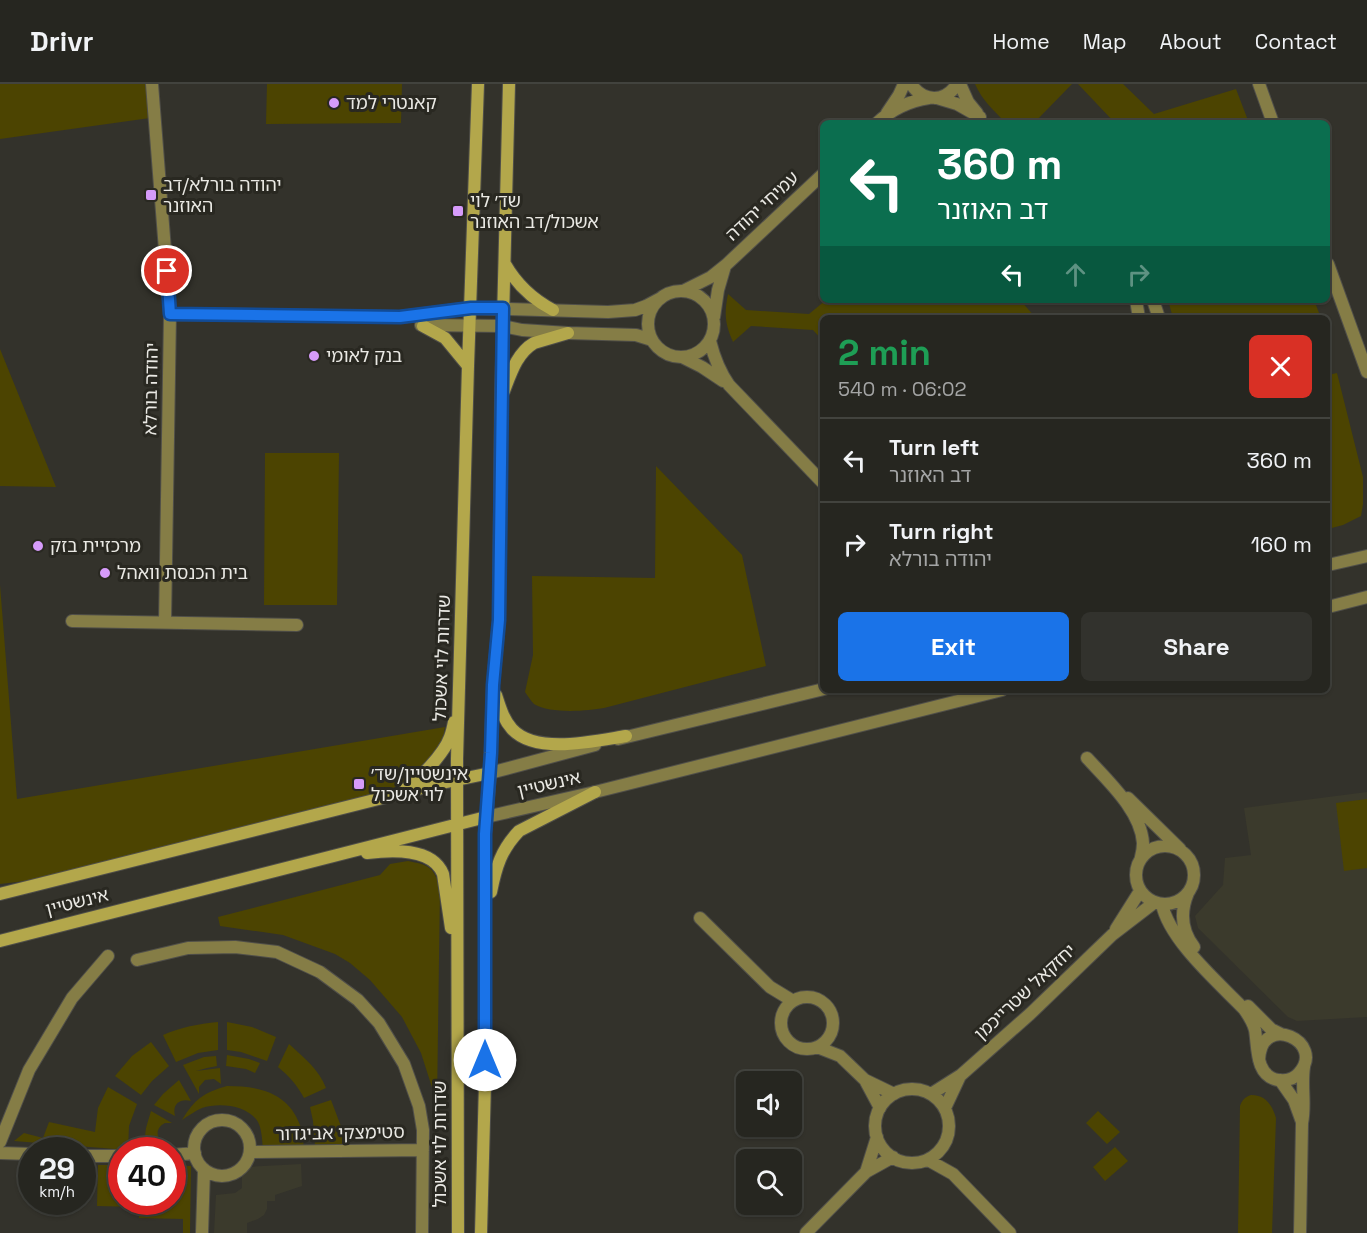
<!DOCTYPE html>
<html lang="en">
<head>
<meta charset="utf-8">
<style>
	:root { --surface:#262620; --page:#32322d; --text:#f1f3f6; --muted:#a4a5a5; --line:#42433e; --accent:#1a73e8 }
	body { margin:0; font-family:"Space Grotesk","Noto Sans Hebrew",sans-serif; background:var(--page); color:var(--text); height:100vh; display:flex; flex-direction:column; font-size:22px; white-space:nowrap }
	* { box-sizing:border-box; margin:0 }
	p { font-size:20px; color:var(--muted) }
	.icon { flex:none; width:33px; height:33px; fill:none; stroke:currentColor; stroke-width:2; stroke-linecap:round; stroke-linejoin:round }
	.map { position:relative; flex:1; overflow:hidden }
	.sheet { position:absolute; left:820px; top:231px; width:510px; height:378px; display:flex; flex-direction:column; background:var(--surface); border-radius:9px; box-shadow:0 2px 4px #0004,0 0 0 2px var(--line) }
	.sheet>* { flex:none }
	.guide { position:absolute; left:820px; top:36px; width:510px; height:183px; border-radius:9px; box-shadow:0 2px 4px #0004,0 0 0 2px var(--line); background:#0b6e4f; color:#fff; overflow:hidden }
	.fabs { position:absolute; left:736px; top:987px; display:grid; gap:12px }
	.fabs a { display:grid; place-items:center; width:66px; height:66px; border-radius:9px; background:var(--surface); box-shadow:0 2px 4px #0004,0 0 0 2px var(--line); font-size:30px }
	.speed { position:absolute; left:18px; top:1053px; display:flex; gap:12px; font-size:30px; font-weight:700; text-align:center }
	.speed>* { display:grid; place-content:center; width:78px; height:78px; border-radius:50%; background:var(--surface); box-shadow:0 2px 4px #0004,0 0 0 2px var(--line); line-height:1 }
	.speed small { font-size:15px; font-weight:400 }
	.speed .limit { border:9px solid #d22; background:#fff; color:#111 }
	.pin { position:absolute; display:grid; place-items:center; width:51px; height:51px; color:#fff; margin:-26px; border:3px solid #fff; border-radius:50%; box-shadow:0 2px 6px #0007 }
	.me { position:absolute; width:66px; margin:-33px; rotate:0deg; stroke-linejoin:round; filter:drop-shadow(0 0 4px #0008) }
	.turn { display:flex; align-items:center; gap:21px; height:126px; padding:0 18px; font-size:27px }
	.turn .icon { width:78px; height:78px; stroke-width:2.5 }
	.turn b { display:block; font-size:42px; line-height:51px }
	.lanes { display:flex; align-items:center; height:57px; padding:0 18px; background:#0003; justify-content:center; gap:30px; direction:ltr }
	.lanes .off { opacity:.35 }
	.round { display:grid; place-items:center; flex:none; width:63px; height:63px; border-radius:9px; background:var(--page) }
	.head { display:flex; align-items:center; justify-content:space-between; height:102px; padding:0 18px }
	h1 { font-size:36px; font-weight:700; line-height:45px; color:#1e9e55 }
	.action { display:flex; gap:12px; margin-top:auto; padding:12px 18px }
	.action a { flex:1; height:69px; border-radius:9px; background:var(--accent); color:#fff; font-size:24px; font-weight:700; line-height:69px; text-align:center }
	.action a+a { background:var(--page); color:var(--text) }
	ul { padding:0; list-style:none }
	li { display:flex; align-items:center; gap:18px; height:84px; padding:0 18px; border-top:2px solid var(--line) }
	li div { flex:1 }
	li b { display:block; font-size:22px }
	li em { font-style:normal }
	header { display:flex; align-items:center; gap:36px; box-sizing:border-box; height:84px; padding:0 30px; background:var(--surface); border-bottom:2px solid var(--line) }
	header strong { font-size:28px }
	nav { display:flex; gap:33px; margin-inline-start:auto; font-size:21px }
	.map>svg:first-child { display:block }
</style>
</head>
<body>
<header>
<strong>Drivr</strong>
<nav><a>Home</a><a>Map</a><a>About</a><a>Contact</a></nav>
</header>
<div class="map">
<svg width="1367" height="1149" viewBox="0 0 1367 1149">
	<rect width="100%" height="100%" fill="#33322b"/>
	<path fill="#3b3a2c" d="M 1367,708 L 1367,933 L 1297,937 L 1288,933 L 1198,844 L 1195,832 L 1223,801 L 1225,774 L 1251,771 L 1244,724 Z
		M 301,1080 L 302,1102 L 275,1111 L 275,1117 L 267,1117 L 267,1125 L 264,1131 L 258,1135 L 247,1139 L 247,1149 L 214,1149 L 216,1111 L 235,1109 L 242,1104 L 242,1089 L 246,1083 Z"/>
	<path fill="#4c4401" d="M 0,0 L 146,0 L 150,34 L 0,55 Z
		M 267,0 L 402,0 L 401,39 L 266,40 Z
		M 975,0 L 1072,0 L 1034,39 L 1006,39 C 994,27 982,16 975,0 Z
		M 1078,0 L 1123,0 L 1154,30 L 1236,5 L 1249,39 L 1115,39 Z
		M 728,210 L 746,226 L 809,230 L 826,216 L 1020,216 L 1036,234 L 824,234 L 823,257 L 813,246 L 751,242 L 733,258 C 725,240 724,230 728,210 Z
		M 1168,216 L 1314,216 L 1321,234 L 1173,234 Z
		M 0,265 L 56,403 L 0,402 Z
		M 1337,289 L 1363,393 L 1363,420 L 1361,432 L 1343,441 L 1328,445 L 1328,291 Z
		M 265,369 L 339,369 L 337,521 L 264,521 Z
		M 656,382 L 742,471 L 766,582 L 604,624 C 587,627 550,630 534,620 C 531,617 528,612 525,608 L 533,571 L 532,492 L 655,494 Z
		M 0,501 L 17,715 L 445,643 C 444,647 444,652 443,657 C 436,676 405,698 387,708 L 25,797 L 0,800 Z
		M 1367,715 L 1367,784 L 1344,787 L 1336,719 Z
		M 408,777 C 428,781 433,782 440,803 L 437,1019 L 421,969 L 402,933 L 370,896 L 350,879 L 335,870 L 283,851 L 220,842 L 218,833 L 380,791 L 390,780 Z
		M 218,938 L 218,966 L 198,969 L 176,978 L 163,951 C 181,943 198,940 218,938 Z
		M 227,938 L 252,943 L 276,953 L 267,977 L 241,968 L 227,966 Z
		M 151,958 L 169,982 L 152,997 L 141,1011 L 115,992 L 132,972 Z
		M 289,960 C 303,973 319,985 326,1004 L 304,1014 C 297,1001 289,992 278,983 Z
		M 227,971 L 249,975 L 260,979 L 255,989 L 246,985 L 226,982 Z
		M 216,972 L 217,982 L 207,984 L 196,987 L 220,984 L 221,1000 L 214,995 L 205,996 L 199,1003 L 199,1010 L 183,981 L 204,973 Z
		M 179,996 L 191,1017 C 180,1014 172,1020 175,1032 L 154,1021 L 163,1010 Z
		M 227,1002 C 258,1002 288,1008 300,1041 C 303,1048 303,1056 304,1064 L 263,1065 C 262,1056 262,1046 258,1038 C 248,1021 219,1018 202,1024 C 195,1027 188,1032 182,1036 C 195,1015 203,1009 227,1002 Z
		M 108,1003 L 137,1020 L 129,1042 L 128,1066 L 14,1057 L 24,1049 L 43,1054 L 49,1038 L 95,1048 L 98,1024 Z
		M 1251,1011 C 1266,1011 1272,1021 1276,1034 L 1272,1149 L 1238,1149 L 1238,1148 L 1240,1022 C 1242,1016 1245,1013 1251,1011 Z
		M 331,1016 L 342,1045 L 342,1062 L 315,1062 L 313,1037 L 310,1023 Z
		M 151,1027 L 172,1039 L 165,1039 C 155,1044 155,1055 166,1060 L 144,1059 L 146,1044 Z
		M 1098,1027 L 1120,1048 L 1107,1060 L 1086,1039 Z
		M 1115,1063 L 1128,1077 L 1105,1097 L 1093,1083 Z
		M 98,1081 L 121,1081 L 122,1118 L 172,1118 L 173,1082 L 191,1082 L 190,1149 L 183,1149 L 183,1135 L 139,1134 L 139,1123 L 97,1122 Z"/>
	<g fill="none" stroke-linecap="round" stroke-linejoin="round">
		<g stroke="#504f49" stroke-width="14">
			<path id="street" d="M 152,0 L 170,230 L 165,539
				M 911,0 C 923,18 945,19 957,0
				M 960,0 L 968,18 L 977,29
				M 1259,0 L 1273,39
				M 937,14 L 957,20 L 980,33
				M 887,29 L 899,11 L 904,0
				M 877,39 C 892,25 909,17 929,14
				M 1328,180 L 1367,288
				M 683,207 L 711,193 L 726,181 L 824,89
				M648 240a33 33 0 1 1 66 0a33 33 0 1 1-66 0Z
				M 1136,216 L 1139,234
				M 1153,216 L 1159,234
				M 170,230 L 400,233 L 471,224 L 608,228 L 635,226 L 646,222 L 661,214
				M 714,233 L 718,206 L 725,182
				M 421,241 L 503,242 L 522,246 L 568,249 L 636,251 L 652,256
				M 710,257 C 714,273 719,287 729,301 L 824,400
				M 682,273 L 702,283 L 723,297
				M 1328,481 L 1367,472
				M 1328,523 L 1367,513
				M 72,537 L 297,541
				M 618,655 L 824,605
				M 1087,674 C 1108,697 1141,727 1143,759 C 1143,764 1142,769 1141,773
				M 490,689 L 595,661
				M 1128,714 L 1180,765
				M 486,733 L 595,708 L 1002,606
				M1136 791a29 29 0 1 1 58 0a29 29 0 1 1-58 0Z
				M 1188,809 C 1180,828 1181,846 1194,863
				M 1162,820 C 1169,856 1219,899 1244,925 C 1249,932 1253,938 1255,946 C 1258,963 1255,992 1278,996 C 1286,997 1294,995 1299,989 C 1327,958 1261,927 1259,976
				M 700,834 L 770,903 L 793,917
				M 1116,845 L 1140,807
				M 137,876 L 188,864 L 235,863 L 277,868 L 320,888 L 358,916 L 379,939 L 404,980 L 419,1022 L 423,1046 L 422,1149
				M781 939a26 26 0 1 1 52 0a26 26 0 1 1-52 0Z
				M 1248,922 L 1271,945 L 1281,950
				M 817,963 L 840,972 L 865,996 L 894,1010
				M 865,996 L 880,1024
				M 1280,996 L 1294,1016 L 1302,1038
				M875 1042a37 37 0 1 1 74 0a37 37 0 1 1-74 0Z
				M 931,1010 L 961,991 L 1030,930 L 1112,851 L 1155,818
				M 945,1024 L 960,992
				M194 1064a28 28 0 1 1 56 0a28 28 0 1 1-56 0Z
				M 0,1058 L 29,986 L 72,914 L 108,872
				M 250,1068 L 423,1066
				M 0,1069 L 32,1070
				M 172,1071 L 195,1069
				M 82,1072 L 122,1072
				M 928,1076 L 953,1090 L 1010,1149
				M 866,1088 L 877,1053
				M 202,1149 L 204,1085
				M 806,1149 L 866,1088 L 893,1073
				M 1300,1149 L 1302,1039 C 1306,1020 1301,1002 1304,983"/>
		</g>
		<g stroke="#504f49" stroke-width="14">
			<path id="secondary" d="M 505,180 C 517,201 532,215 553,226
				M 423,242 L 445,254 L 468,282
				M 504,307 C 511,289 517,269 534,259 L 568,249
				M 496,611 C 500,623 503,635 512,645 C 536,671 595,657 626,652
				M 403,707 C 418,697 444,670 450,653 C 452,648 453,643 454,638
				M 367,769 C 391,766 432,763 443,790 L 451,844
				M 491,808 C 496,783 501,766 519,747 L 595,708
				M 0,810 L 442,699 L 490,689
				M 0,857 L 486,733
				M 458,1149 L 457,675 L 468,282 L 478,0
				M 481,1149 L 485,999 L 485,750 L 490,689 L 493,601 L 499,536 L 501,314 L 509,0"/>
		</g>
		<use href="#street" stroke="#857d46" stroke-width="12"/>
		<use href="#secondary" stroke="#b3a74b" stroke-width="12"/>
	</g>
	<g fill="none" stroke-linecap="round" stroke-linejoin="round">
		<g stroke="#114b97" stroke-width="15">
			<path id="route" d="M 167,187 L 170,230 L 400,233 L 471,224 L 503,224 L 499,536 L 493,601 L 491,669 L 485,750 L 485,976"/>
		</g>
		<use href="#route" stroke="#1a73e8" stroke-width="10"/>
	</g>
	<g fill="#d69bfa" stroke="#292821" stroke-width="2">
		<circle cx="334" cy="19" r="6"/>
		<rect x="145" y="105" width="12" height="12" rx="3"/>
		<rect x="452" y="121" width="12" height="12" rx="3"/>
		<circle cx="314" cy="272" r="6"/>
		<circle cx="38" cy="462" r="6"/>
		<circle cx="105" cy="489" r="6"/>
		<rect x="353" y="694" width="12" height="12" rx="3"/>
	</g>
	<g text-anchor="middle" stroke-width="6" stroke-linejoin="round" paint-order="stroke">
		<g font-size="18" fill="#eae9e4" stroke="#292821" text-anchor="start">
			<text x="346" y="25">קאנטרי למד</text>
			<text x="163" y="107">יהודה בורלא/דב<tspan x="163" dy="21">האוזנר</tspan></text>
			<text x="470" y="123">שד׳ לוי<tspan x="470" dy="21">אשכול/דב האוזנר</tspan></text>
			<text x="326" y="278">בנק לאומי</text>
			<text x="50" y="468">מרכזיית בזק</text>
			<text x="117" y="495">בית הכנסת וואהל</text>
			<text x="371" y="696">אינשטיין/שד׳<tspan x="371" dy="21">לוי אשכול</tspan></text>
		</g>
		<g font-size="18" fill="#eae9e4" stroke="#292821">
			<text transform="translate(762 122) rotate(-43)" y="6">עמיחי יהודה</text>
			<text transform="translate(151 305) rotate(-89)" y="6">יהודה בורלא</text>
			<text transform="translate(442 574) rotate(-88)" y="6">שדרות לוי אשכול</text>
			<text transform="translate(549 700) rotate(-13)" y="6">אינשטיין</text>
			<text transform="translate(77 818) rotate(-14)" y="6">אינשטיין</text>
			<text transform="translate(1025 908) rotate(-43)" y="6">יחזקאל שטרייכמן</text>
			<text transform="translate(340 1049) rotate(-1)" y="6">סטימצקי אביגדור</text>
			<text transform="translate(440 1060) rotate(-90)" y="6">שדרות לוי אשכול</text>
		</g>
	</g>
</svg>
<div class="fabs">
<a><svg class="icon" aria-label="sound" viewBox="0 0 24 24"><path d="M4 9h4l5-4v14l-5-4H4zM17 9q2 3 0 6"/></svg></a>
<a><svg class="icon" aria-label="search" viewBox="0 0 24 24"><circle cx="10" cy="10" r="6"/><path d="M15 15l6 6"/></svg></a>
</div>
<div class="speed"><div>29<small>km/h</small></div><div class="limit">40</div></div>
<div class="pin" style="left:167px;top:187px;background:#d93025"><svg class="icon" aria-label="arrive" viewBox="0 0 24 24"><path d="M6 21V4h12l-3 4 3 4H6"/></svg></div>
<svg class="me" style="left:485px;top:976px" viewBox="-20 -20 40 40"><circle r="19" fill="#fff"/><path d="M0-13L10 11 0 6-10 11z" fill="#1a73e8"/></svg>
<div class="guide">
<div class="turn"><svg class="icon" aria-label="left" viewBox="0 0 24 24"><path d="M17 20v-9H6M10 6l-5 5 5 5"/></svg><div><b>360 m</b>דב האוזנר</div></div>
<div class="lanes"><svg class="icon" aria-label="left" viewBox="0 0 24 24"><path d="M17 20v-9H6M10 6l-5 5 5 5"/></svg><svg class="icon off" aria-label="ahead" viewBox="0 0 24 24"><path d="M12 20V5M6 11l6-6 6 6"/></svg><svg class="icon off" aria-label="right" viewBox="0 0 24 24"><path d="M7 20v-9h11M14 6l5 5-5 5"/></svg></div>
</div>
<section class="sheet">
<div class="head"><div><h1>2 min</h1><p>540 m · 06:02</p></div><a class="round" style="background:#d93025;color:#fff"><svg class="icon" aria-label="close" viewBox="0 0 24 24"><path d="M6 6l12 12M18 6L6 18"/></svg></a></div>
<ul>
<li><svg class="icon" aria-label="left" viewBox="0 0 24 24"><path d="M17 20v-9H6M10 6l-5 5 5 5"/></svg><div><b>Turn left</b><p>דב האוזנר</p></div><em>360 m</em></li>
<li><svg class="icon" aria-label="right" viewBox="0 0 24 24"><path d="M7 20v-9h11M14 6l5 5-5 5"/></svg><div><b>Turn right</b><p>יהודה בורלא</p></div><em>160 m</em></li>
</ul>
<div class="action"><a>Exit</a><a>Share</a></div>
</section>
</div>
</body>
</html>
